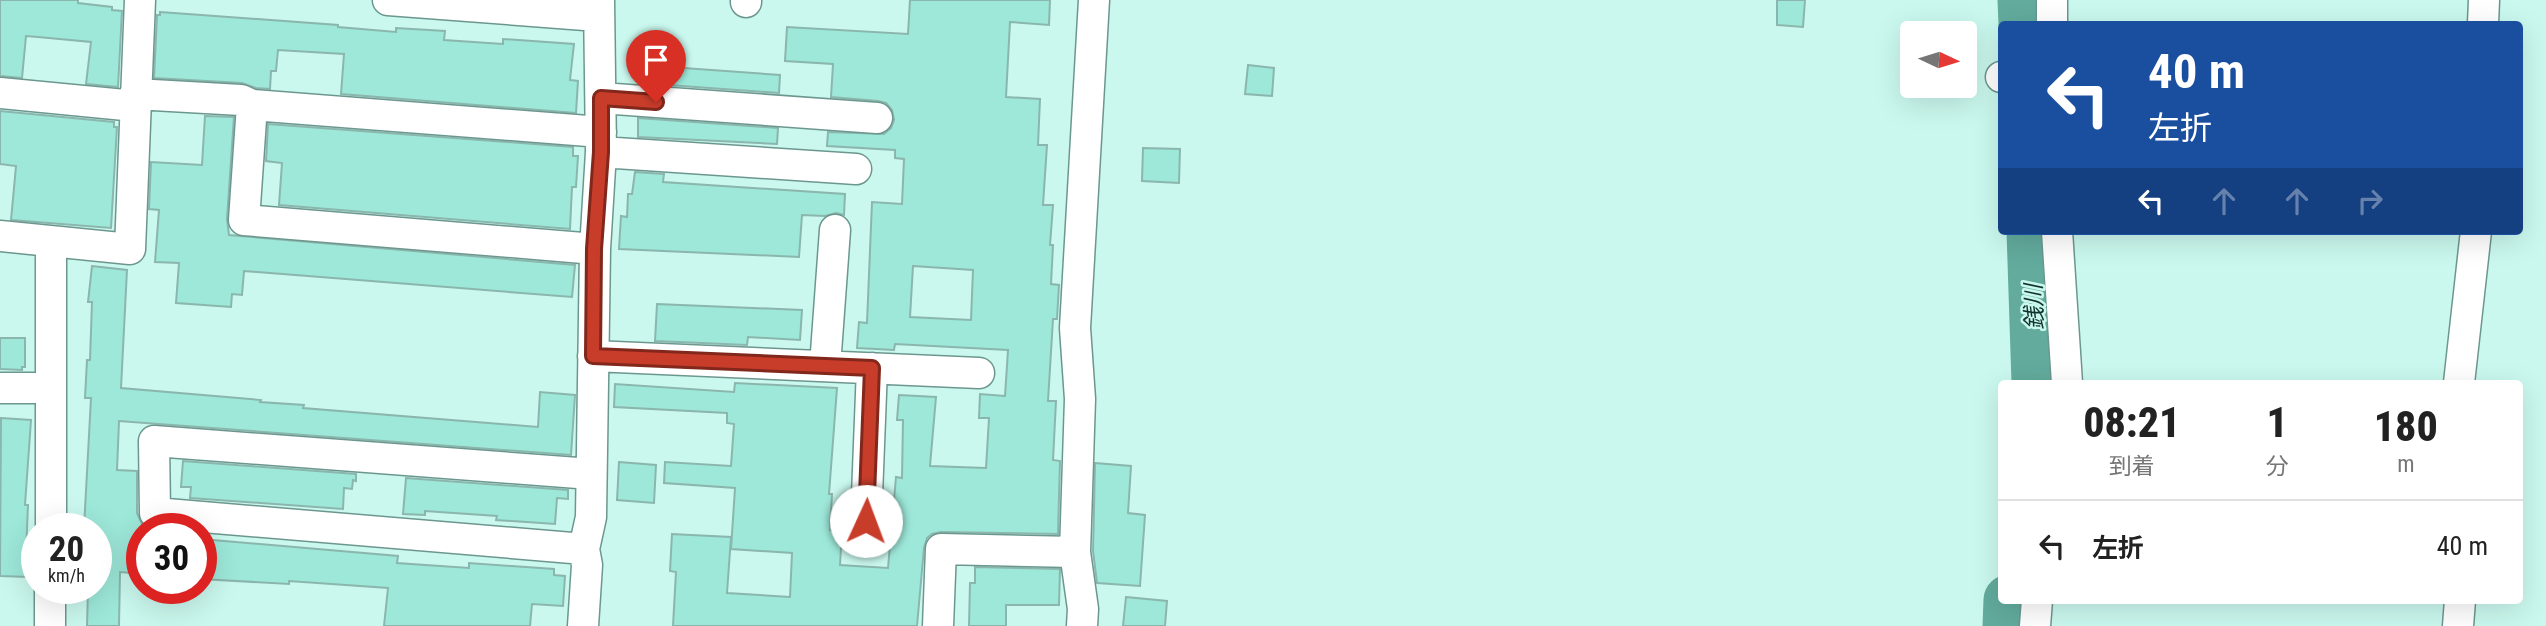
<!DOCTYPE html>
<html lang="ja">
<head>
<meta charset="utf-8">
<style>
	:root { --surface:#fff; --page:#f6f6f6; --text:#222; --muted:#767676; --line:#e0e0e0 }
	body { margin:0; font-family:"Roboto Condensed","Noto Sans JP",sans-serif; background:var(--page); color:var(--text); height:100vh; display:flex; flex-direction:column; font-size:26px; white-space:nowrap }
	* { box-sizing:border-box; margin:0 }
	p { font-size:23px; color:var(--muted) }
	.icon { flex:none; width:38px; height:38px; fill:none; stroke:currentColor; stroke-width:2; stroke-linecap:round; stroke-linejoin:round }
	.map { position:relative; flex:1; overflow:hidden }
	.sheet { position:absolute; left:1998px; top:380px; width:525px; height:224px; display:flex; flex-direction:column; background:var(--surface); border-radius:7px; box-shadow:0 7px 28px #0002 }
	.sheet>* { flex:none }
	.banner { position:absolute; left:1998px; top:21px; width:525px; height:214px; border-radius:7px; box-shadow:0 7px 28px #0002; background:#1a4fa0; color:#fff; overflow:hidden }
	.needle { width:46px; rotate:94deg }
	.tools { position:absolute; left:1900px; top:21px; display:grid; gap:14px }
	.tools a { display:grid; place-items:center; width:77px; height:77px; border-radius:7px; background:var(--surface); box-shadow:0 7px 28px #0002; font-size:35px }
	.speed { position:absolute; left:21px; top:513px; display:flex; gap:14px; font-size:35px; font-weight:700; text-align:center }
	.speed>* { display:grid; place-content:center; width:91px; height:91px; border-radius:50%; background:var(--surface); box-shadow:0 7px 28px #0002; line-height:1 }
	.speed small { font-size:18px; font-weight:400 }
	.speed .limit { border:10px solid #d22; background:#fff; color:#111 }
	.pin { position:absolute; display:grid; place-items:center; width:60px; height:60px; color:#fff; margin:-72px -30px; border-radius:50% 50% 50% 0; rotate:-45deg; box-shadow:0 0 7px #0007 }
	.pin .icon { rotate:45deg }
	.me { position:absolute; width:77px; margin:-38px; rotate:2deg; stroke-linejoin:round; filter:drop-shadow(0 0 5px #0008) }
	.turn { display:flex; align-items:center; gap:24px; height:147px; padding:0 35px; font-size:32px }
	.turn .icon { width:91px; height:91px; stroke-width:2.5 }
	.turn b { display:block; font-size:49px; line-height:60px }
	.lanes { display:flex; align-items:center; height:66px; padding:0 35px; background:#0003; justify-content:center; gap:35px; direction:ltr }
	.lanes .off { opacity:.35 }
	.eta { display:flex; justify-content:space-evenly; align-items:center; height:119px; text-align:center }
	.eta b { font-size:42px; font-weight:800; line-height:49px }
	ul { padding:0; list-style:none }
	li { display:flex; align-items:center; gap:21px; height:91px; padding:0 35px; border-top:2px solid var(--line) }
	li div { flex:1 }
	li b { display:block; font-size:26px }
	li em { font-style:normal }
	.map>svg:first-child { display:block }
</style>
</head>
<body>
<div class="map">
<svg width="2546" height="626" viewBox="0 0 2546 626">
	<rect width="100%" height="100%" fill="#caf8ee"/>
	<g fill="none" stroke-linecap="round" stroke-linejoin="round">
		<path stroke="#62ab9d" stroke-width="51" d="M 2023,0 L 2024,24
			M 2032,231 L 2037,383
			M 2008,626 L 2009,600"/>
	</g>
	<path fill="#9de8d9" stroke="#8bb6ad" stroke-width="2" fill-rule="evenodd" d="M 0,0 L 78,0 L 78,3 L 112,7 L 112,10 L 122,11 L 118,87 L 86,84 L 91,42 L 38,37 L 26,36 L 22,78 L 0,76 Z
		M 910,0 L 1050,0 L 1049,25 L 1010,22 L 1006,97 L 1040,99 L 1038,145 L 1047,145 L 1043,205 L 1053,205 L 1050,245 L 1053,245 L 1051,284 L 1059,285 L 1057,319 L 1053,319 L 1048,401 L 1056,401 L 1053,460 L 1060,461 L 1058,534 L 941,532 L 932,534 L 927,538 L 924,548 L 917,626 L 673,626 L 676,572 L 670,571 L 672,534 L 731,537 L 727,593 L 790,597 L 792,553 L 731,549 L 735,488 L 664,483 L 665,462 L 731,466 L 734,424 L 727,423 L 727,413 L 614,407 L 615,384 L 734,392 L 735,383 L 837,388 L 829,494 L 832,494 L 830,530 L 842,530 L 840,565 L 888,568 L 896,477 L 902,478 L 903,420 L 897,420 L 899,395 L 936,397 L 930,466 L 986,468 L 989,418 L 979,418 L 980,394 L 1005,396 L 1008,350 L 895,344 L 894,350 L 857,348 L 859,322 L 867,323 L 872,202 L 902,204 L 904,159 L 895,158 L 895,150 L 827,146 L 828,132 L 884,134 L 891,128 L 894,120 L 892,110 L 886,103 L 878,101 L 831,97 L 833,64 L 785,61 L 787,27 L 908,34 ZM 913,266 L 973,270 L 971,320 L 910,317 Z
		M 1777,0 L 1805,0 L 1803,27 L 1777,25 Z
		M 160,12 L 338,25 L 338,27 L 396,32 L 396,28 L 445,31 L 444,40 L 503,44 L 503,39 L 574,44 L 570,80 L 578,81 L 576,113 L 341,94 L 344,54 L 278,50 L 276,71 L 271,71 L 270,89 L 256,88 L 242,83 L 154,78 L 157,15 L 160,15 Z
		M 642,65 L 780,75 L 779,93 L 641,83 Z
		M 1248,65 L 1274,68 L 1272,96 L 1245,94 Z
		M 0,111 L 114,122 L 114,127 L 117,127 L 111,228 L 11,220 L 16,166 L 0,164 Z
		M 205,116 L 234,117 L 227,219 L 229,235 L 575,265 L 572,297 L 244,271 L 242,295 L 232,294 L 231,307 L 176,303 L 179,263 L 155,262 L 159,210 L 149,209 L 151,162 L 202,165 Z
		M 638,118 L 778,128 L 777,144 L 638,137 Z
		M 268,124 L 573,147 L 573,156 L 578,156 L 576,187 L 572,187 L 570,229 L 279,205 L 282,163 L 266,161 Z
		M 1143,148 L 1180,149 L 1179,183 L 1142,181 Z
		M 635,172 L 664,174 L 663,182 L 845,194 L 844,215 L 836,213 L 825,216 L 802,215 L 799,257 L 619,249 L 621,216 L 627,217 L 628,194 L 632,194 Z
		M 92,266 L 127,270 L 121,388 L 261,400 L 260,402 L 304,405 L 303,408 L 538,427 L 540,392 L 575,395 L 571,455 L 119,421 L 117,470 L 137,471 L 137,513 L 142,524 L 142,574 L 120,572 L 119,626 L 87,626 L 88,588 L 96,588 L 96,528 L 84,528 L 91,398 L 85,398 L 87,360 L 90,360 L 92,302 L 88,302 Z
		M 657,304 L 802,310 L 800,340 L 748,337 L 747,345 L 655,341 Z
		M 0,338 L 25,338 L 25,367 L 22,367 L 22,370 L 0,369 Z
		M 1,418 L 31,420 L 25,505 L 28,505 L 26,553 L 30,553 L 29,577 L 0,576 Z
		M 183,461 L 356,474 L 356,481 L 353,480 L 352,489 L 344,488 L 343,509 L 190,498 L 191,487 L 181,487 Z
		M 619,462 L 656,465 L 654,503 L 617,500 Z
		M 1095,463 L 1131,466 L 1128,513 L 1145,515 L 1140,586 L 1097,583 L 1093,551 Z
		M 406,478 L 568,490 L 568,499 L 557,498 L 555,524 L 496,520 L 497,516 L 425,511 L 425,515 L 403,514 Z
		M 201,539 L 398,556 L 397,563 L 469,568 L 469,563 L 554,569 L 554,575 L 565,576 L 563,606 L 532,604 L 530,626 L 384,626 L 388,588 L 289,581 L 289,584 L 201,579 Z
		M 975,567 L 1060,569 L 1059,605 L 1006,605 L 1006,626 L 969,626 L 970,583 L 975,583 Z
		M 1126,597 L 1167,601 L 1165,626 L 1123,626 Z"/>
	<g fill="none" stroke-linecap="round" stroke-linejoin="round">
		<g stroke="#6c978e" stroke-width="33">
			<path id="minor" d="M 388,0 L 598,16
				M 746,2 L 746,0
				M 2052,24 L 2052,0
				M 2483,24 L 2484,0
				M 2001,77 L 2002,77
				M 0,93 L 135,106
				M 135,94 L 241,100 L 252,105 L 244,220 L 595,249
				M 601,98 L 877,118
				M 252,105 L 601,132
				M 601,152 L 856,169
				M 2057,231 L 2067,383
				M 0,236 L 130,249 L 140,0
				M 593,356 L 979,373
				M 825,366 L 835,230
				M 2459,383 L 2476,231
				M 0,388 L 51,388
				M 866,521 L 872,368
				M 51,528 L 51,241
				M 584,549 L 155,513 L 154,441 L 591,474
				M 50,626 L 50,588
				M 583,626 L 587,565 L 584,549 L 591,517 L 595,249 L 601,152 L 599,0
				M 938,626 L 941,549 L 1075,552
				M 1082,626 L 1083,609 L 1075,552 L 1080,399 L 1075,328 L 1094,0
				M 2035,626 L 2037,600
				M 2458,626 L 2460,600"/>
		</g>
		<use href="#minor" stroke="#fff" stroke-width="30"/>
	</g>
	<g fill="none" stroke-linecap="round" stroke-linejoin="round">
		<g stroke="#82271b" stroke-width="18">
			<path id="route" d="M 656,102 L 601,98 L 601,152 L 594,249 L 593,356 L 872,368 L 866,521"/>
		</g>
		<use href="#route" stroke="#c83c2a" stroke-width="12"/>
	</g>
	<g text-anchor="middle" stroke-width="5" stroke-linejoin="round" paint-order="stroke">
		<g font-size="23" font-style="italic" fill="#0f332d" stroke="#caf8ee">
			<text transform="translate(2034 307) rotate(-92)" y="8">銭川</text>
		</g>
	</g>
</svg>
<div class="tools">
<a><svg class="needle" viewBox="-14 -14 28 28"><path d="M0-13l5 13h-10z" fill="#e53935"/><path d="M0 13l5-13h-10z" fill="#767676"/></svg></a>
</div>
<div class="speed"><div>20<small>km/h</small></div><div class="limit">30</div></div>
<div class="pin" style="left:656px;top:102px;background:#d93025"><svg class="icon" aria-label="arrive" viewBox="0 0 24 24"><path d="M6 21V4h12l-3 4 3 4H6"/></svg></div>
<svg class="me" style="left:866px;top:521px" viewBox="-20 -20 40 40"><circle r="19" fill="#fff"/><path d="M0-13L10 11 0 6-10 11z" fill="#c83c2a"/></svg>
<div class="banner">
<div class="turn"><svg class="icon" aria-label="left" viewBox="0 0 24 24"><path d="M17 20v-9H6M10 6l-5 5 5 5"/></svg><div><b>40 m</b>左折</div></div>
<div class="lanes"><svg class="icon" aria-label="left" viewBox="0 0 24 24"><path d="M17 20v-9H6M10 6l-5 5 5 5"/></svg><svg class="icon off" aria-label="ahead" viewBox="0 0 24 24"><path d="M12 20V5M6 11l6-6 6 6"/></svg><svg class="icon off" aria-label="ahead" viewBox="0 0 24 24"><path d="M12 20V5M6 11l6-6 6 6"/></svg><svg class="icon off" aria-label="right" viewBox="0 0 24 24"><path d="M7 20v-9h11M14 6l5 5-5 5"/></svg></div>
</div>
<section class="sheet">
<div class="eta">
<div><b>08:21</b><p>到着</p></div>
<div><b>1</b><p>分</p></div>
<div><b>180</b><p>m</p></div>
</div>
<ul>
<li><svg class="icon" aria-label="left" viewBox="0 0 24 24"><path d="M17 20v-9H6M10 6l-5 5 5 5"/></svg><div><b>左折</b></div><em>40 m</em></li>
</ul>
</section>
</div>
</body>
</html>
